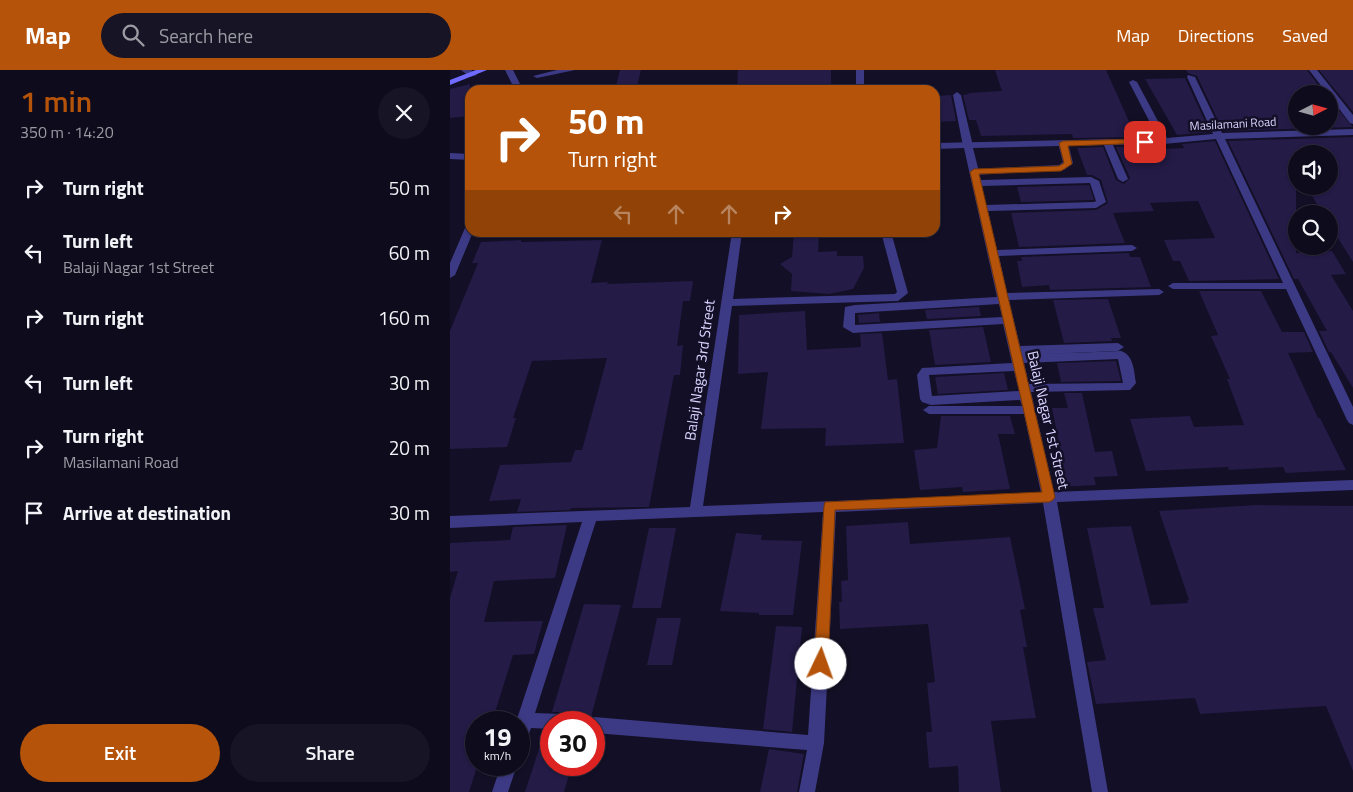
<!DOCTYPE html>
<html lang="en">
<head>
<meta charset="utf-8">
<style>
	:root { --surface:#0e0b1c; --page:#171425; --text:#f1f3f6; --muted:#9b9ba3; --line:#2e2b3b; --accent:#b45309 }
	body { margin:0; font-family:"Titillium Web",sans-serif; background:var(--page); color:var(--text); height:100vh; display:flex; flex-direction:column; font-size:19px; white-space:nowrap }
	* { box-sizing:border-box; margin:0 }
	p { font-size:16px; color:var(--muted) }
	.icon { flex:none; width:28px; height:28px; fill:none; stroke:currentColor; stroke-width:2; stroke-linecap:round; stroke-linejoin:round }
	.map { position:relative; flex:1; overflow:hidden }
	.sheet { display:flex; flex-direction:column; background:var(--surface); width:450px }
	.sheet>* { flex:none }
	.banner { position:absolute; left:15px; top:15px; width:475px; height:152px; border-radius:15px; box-shadow:0 1px 4px #0004,0 0 0 1px var(--line); background:#b45309; color:#fff; overflow:hidden }
	.needle { width:32px; rotate:84deg }
	.tools { position:absolute; left:838px; top:15px; display:grid; gap:10px }
	.tools a { display:grid; place-items:center; width:50px; height:50px; border-radius:50%; background:var(--surface); box-shadow:0 1px 4px #0004,0 0 0 1px var(--line); font-size:25px }
	.speed { position:absolute; left:15px; top:641px; display:flex; gap:10px; font-size:25px; font-weight:700; text-align:center }
	.speed>* { display:grid; place-content:center; width:65px; height:65px; border-radius:50%; background:var(--surface); box-shadow:0 1px 4px #0004,0 0 0 1px var(--line); line-height:1 }
	.speed small { font-size:12px; font-weight:400 }
	.speed .limit { border:8px solid #d22; background:#fff; color:#111 }
	.pin { position:absolute; display:grid; place-items:center; width:42px; height:42px; color:#fff; margin:-21px; border-radius:10px; box-shadow:0 2px 8px #0006 }
	.me { position:absolute; width:55px; margin:-28px; rotate:3deg; stroke-linejoin:round; filter:drop-shadow(0 0 4px #0008) }
	.turn { display:flex; align-items:center; gap:18px; height:105px; padding:0 20px; font-size:22px }
	.turn .icon { width:65px; height:65px; stroke-width:2.5 }
	.turn b { display:block; font-size:35px; line-height:42px }
	.lanes { display:flex; align-items:center; height:48px; padding:0 20px; background:#0003; justify-content:center; gap:25px; direction:ltr }
	.lanes .off { opacity:.35 }
	.round { display:grid; place-items:center; flex:none; width:52px; height:52px; border-radius:26px; background:var(--page) }
	.summary { display:flex; align-items:center; justify-content:space-between; height:85px; padding:0 20px }
	h1 { font-size:30px; font-weight:600; line-height:38px; color:var(--accent) }
	.primary-button { display:flex; gap:10px; margin-top:auto; padding:10px 20px }
	.primary-button a { flex:1; height:58px; border-radius:30px; background:var(--accent); color:#fff; font-size:20px; font-weight:600; line-height:58px; text-align:center }
	.primary-button a+a { background:var(--page); color:var(--text) }
	ul { padding:0; list-style:none }
	li { display:flex; align-items:center; gap:15px; height:65px; padding:0 20px }
	li div { flex:1 }
	li b { display:block; font-size:19px }
	li em { font-style:normal }
	header { display:flex; align-items:center; gap:30px; box-sizing:border-box; height:70px; padding:0 25px; background:var(--accent); color:#fff }
	header strong { font-size:24px }
	nav { display:flex; gap:28px; margin-inline-start:auto; font-size:18px }
	.search { width:350px; height:45px; background:var(--page); display:flex; align-items:center; gap:12px; box-sizing:border-box; padding:0 18px; border-radius:28px; color:var(--muted); font-size:19px }
	main { display:flex; flex:1; min-height:0 }
	.map>svg:first-child { display:block }
</style>
</head>
<body>
<header>
<strong>Map</strong>
<div class="search"><svg class="icon" aria-label="search" viewBox="0 0 24 24"><circle cx="10" cy="10" r="6"/><path d="M15 15l6 6"/></svg>Search here</div>
<nav><a>Map</a><a>Directions</a><a>Saved</a></nav>
</header>
<main>
<section class="sheet">
<div class="summary"><div><h1>1 min</h1><p>350 m · 14:20</p></div><a class="round"><svg class="icon" aria-label="close" viewBox="0 0 24 24"><path d="M6 6l12 12M18 6L6 18"/></svg></a></div>
<ul>
<li><svg class="icon" aria-label="right" viewBox="0 0 24 24"><path d="M7 20v-9h11M14 6l5 5-5 5"/></svg><div><b>Turn right</b></div><em>50 m</em></li>
<li><svg class="icon" aria-label="left" viewBox="0 0 24 24"><path d="M17 20v-9H6M10 6l-5 5 5 5"/></svg><div><b>Turn left</b><p>Balaji Nagar 1st Street</p></div><em>60 m</em></li>
<li><svg class="icon" aria-label="right" viewBox="0 0 24 24"><path d="M7 20v-9h11M14 6l5 5-5 5"/></svg><div><b>Turn right</b></div><em>160 m</em></li>
<li><svg class="icon" aria-label="left" viewBox="0 0 24 24"><path d="M17 20v-9H6M10 6l-5 5 5 5"/></svg><div><b>Turn left</b></div><em>30 m</em></li>
<li><svg class="icon" aria-label="right" viewBox="0 0 24 24"><path d="M7 20v-9h11M14 6l5 5-5 5"/></svg><div><b>Turn right</b><p>Masilamani Road</p></div><em>20 m</em></li>
<li><svg class="icon" aria-label="arrive" viewBox="0 0 24 24"><path d="M6 21V4h12l-3 4 3 4H6"/></svg><div><b>Arrive at destination</b></div><em>30 m</em></li>
</ul>
<div class="primary-button"><a>Exit</a><a>Share</a></div>
</section>
<div class="map">
<svg width="903" height="722" viewBox="0 0 903 722">
	<rect width="100%" height="100%" fill="#130f26"/>
	<path fill="#241b47" d="M 170,0 L 191,0 L 186,20 L 165,20 Z
		M 288,0 L 381,0 L 381,18 L 380,20 L 287,20 Z
		M 545,0 L 656,0 L 686,67 L 623,68 L 622,64 L 531,66 L 526,50 L 519,50 L 513,25 L 519,24 L 518,23 L 552,21 Z
		M 736,0 L 857,0 L 875,24 L 846,24 L 846,56 L 879,56 L 879,29 L 903,57 L 773,61 L 747,6 L 738,3 Z
		M 869,0 L 903,0 L 903,42 Z
		M 735,8 L 760,62 L 727,65 L 695,9 Z
		M 20,14 L 20,46 L 0,48 L 0,19 Z
		M 501,25 L 506,51 L 485,52 L 485,26 Z
		M 903,67 L 903,192 L 879,154 L 879,144 L 873,144 L 856,116 L 879,116 L 879,84 L 846,84 L 846,183 L 882,181 L 896,204 L 881,205 L 903,241 L 903,318 L 881,282 L 879,282 L 869,261 L 877,261 L 848,209 L 844,209 L 778,71 Z
		M 765,71 L 829,209 L 739,211 L 730,191 L 723,191 L 714,170 L 765,168 L 748,131 L 700,133 L 704,141 L 663,143 L 675,173 L 569,177 L 561,143 L 646,140 L 658,133 L 651,110 L 642,105 L 637,105 L 627,78 L 653,77 L 666,110 L 674,114 L 680,108 L 666,77 L 690,76 L 692,80 L 734,78 L 732,74 Z
		M 639,115 L 644,130 L 571,132 L 567,117 Z
		M 344,162 L 369,162 L 368,182 L 387,181 L 387,186 L 413,186 L 414,198 L 403,219 L 379,224 L 341,221 L 342,204 L 330,194 L 342,187 Z
		M 71,170 L 71,172 L 152,170 L 141,213 L 158,212 L 157,214 L 243,211 L 240,231 L 233,231 L 227,276 L 233,275 L 230,305 L 224,305 L 199,437 L 121,438 L 120,440 L 67,442 L 71,429 L 39,431 L 50,395 L 121,392 L 125,380 L 132,380 L 157,288 L 82,291 L 63,348 L 66,348 L 57,377 L 0,379 L 0,261 L 28,193 L 22,193 L 31,172 Z
		M 679,183 L 680,187 L 690,187 L 701,217 L 600,220 L 599,215 L 572,217 L 567,191 L 572,191 L 571,187 Z
		M 749,221 L 811,221 L 832,262 L 854,262 L 863,282 L 838,283 L 868,348 L 870,348 L 896,400 L 836,403 L 833,397 L 779,400 L 778,397 L 696,401 L 680,349 L 740,346 L 744,357 L 794,355 L 777,309 L 780,309 L 761,266 L 768,265 Z
		M 658,229 L 671,268 L 661,268 L 662,271 L 614,273 L 603,230 Z
		M 529,237 L 531,246 L 477,249 L 475,240 Z
		M 355,241 L 357,280 L 411,277 L 410,264 L 432,263 L 438,310 L 447,309 L 454,373 L 375,376 L 376,358 L 311,359 L 318,302 L 288,304 L 289,245 Z
		M 429,243 L 430,252 L 409,253 L 408,245 Z
		M 533,257 L 541,292 L 485,295 L 479,260 Z
		M 666,291 L 671,311 L 611,312 L 607,293 Z
		M 554,303 L 558,320 L 488,324 L 485,307 Z
		M 614,323 L 632,323 L 645,382 L 662,381 L 668,406 L 644,407 L 646,415 L 609,417 L 602,384 L 611,383 L 602,338 L 618,338 Z
		M 491,346 L 560,346 L 565,364 L 548,364 L 560,419 L 513,422 L 512,417 L 470,420 L 464,380 L 487,378 Z
		M 807,435 L 903,436 L 903,701 L 876,636 L 750,644 L 745,628 L 646,634 L 637,592 L 656,590 L 643,538 L 654,538 L 637,458 L 681,456 L 701,535 L 738,533 L 737,530 L 739,530 L 709,441 Z
		M 458,452 L 460,474 L 560,467 L 575,539 L 570,540 L 577,577 L 573,577 L 586,648 L 541,651 L 551,722 L 509,722 L 508,696 L 479,698 L 476,662 L 482,662 L 477,613 L 485,612 L 478,554 L 390,559 L 389,532 L 392,532 L 391,511 L 398,510 L 396,456 Z
		M 117,455 L 105,508 L 44,511 L 34,552 L 93,551 L 84,584 L 63,585 L 42,652 L 26,652 L 26,700 L 19,722 L 0,722 L 0,528 L 8,501 L 0,502 L 0,473 L 60,470 L 63,457 Z
		M 199,458 L 226,458 L 211,538 L 182,538 Z
		M 286,463 L 312,465 L 311,470 L 352,471 L 343,545 L 309,545 L 309,543 L 270,541 Z
		M 134,534 L 171,535 L 141,647 L 119,647 L 112,642 L 102,642 Z
		M 207,548 L 231,548 L 222,595 L 197,595 Z
		M 326,556 L 352,557 L 342,662 L 313,659 Z
		M 95,661 L 101,661 L 101,695 L 122,695 L 114,722 L 75,722 Z
		M 319,679 L 354,684 L 347,722 L 310,722 Z"/>
	<g fill="none" stroke-linecap="round" stroke-linejoin="round">
		<path fill="#3d3a85" fill-rule="evenodd" d="M 11,0 L 21,0 L 27,5 L 20,7 Z
			M 55,0 L 63,0 L 73,20 L 65,20 Z
			M 507,22 L 511,25 L 523,76 L 518,79 L 513,76 L 503,25 Z
			M 613,70 L 618,73 L 623,93 L 614,100 L 524,105 L 519,102 L 524,99 L 609,95 L 613,92 L 608,73 Z"/>
		<path fill="#3d3a85" fill-rule="evenodd" d="M 107,0 L 125,0 L 87,8 L 83,6 Z
			M 406,0 L 414,0 L 414,20 L 406,20 Z
			M 859,0 L 867,0 L 903,45 L 903,54 L 900,53 Z
			M 738,5 L 745,7 L 772,63 L 903,59 L 903,65 L 775,69 L 903,337 L 903,355 L 899,353 L 897,350 L 836,219 L 723,219 L 718,216 L 723,213 L 833,213 L 766,69 L 714,74 L 663,75 L 678,109 L 673,112 L 668,109 L 654,75 L 523,78 L 531,110 L 641,107 L 649,111 L 656,132 L 646,138 L 538,141 L 547,180 L 682,175 L 687,178 L 682,181 L 549,186 L 557,223 L 709,219 L 714,222 L 709,225 L 559,230 L 570,276 L 668,273 L 674,277 L 668,281 L 572,285 L 671,281 C 684,285 684,302 686,313 L 680,320 L 581,322 L 604,422 L 903,410 L 903,420 L 607,432 L 658,722 L 642,722 L 593,433 L 386,442 L 374,673 L 365,722 L 349,722 L 357,680 L 144,663 L 144,652 L 137,652 L 138,650 L 144,647 L 358,665 L 373,442 L 146,451 L 85,643 L 111,644 L 117,647 L 119,652 L 101,652 L 101,659 L 81,658 L 75,675 L 69,677 L 69,652 L 66,652 L 132,452 L 0,458 L 0,446 L 240,437 L 282,162 L 292,162 L 283,229 L 445,224 L 447,222 L 431,162 L 441,162 L 458,223 L 448,231 L 282,236 L 253,436 L 591,423 L 574,344 L 479,344 L 473,340 L 479,336 L 572,336 L 570,330 L 481,335 L 472,332 L 470,329 L 467,305 L 472,298 L 562,293 L 553,254 L 403,263 L 393,257 L 395,237 L 405,235 L 547,227 L 514,78 L 485,79 L 485,73 L 708,68 L 679,12 L 683,10 L 687,12 L 717,68 L 763,64 L 737,7 ZM 640,113 L 646,131 L 644,132 L 536,135 L 532,116 ZM 549,234 L 552,247 L 405,255 L 405,243 ZM 668,289 L 673,313 L 579,314 L 574,293 ZM 564,301 L 569,321 L 482,326 L 479,305 Z
			M 0,83 L 20,84 L 20,90 L 0,89 Z
			M 20,155 L 20,162 L 23,162 L 5,205 L 0,208 L 0,193 L 15,158 Z
			M 51,695 L 67,695 L 58,722 L 42,722 Z"/>
		<path fill="#6f6bff" fill-rule="evenodd" d="M 26,0 L 37,0 L 0,15 L 0,10 Z"/>
	</g>
	<path fill="#b45309" stroke="#753606" d="M 695,69 L 699,72 L 698,73 L 618,76 L 622,94 L 611,101 L 529,104 L 605,427 L 603,430 L 599,432 L 385,440 L 378,594 L 376,598 L 371,600 L 366,598 L 364,594 L 374,436 L 375,432 L 592,422 L 520,102 L 524,99 L 609,96 L 614,93 L 609,73 L 613,71 Z"/>
	<g text-anchor="middle" stroke-width="5" stroke-linejoin="round" paint-order="stroke">
		<g font-size="12" fill="#d9d4ff" stroke="#130f26">
			<text transform="translate(783 54) rotate(-3)" y="4">Masilamani Road</text>
		</g>
		<g font-size="15" fill="#d9d4ff" stroke="#130f26">
			<text transform="translate(250 300) rotate(-82)" y="5">Balaji Nagar 3rd Street</text>
			<text transform="translate(598 350) rotate(77)" y="5">Balaji Nagar 1st Street</text>
		</g>
	</g>
</svg>
<div class="tools">
<a><svg class="needle" viewBox="-14 -14 28 28"><path d="M0-13l5 13h-10z" fill="#e53935"/><path d="M0 13l5-13h-10z" fill="#9b9ba3"/></svg></a>
<a><svg class="icon" aria-label="sound" viewBox="0 0 24 24"><path d="M4 9h4l5-4v14l-5-4H4zM17 9q2 3 0 6"/></svg></a>
<a><svg class="icon" aria-label="search" viewBox="0 0 24 24"><circle cx="10" cy="10" r="6"/><path d="M15 15l6 6"/></svg></a>
</div>
<div class="speed"><div>19<small>km/h</small></div><div class="limit">30</div></div>
<div class="pin" style="left:695px;top:72px;background:#d93025"><svg class="icon" aria-label="arrive" viewBox="0 0 24 24"><path d="M6 21V4h12l-3 4 3 4H6"/></svg></div>
<svg class="me" style="left:371px;top:594px" viewBox="-20 -20 40 40"><circle r="19" fill="#fff"/><path d="M0-13L10 11 0 6-10 11z" fill="#b45309"/></svg>
<div class="banner">
<div class="turn"><svg class="icon" aria-label="right" viewBox="0 0 24 24"><path d="M7 20v-9h11M14 6l5 5-5 5"/></svg><div><b>50 m</b>Turn right</div></div>
<div class="lanes"><svg class="icon off" aria-label="left" viewBox="0 0 24 24"><path d="M17 20v-9H6M10 6l-5 5 5 5"/></svg><svg class="icon off" aria-label="ahead" viewBox="0 0 24 24"><path d="M12 20V5M6 11l6-6 6 6"/></svg><svg class="icon off" aria-label="ahead" viewBox="0 0 24 24"><path d="M12 20V5M6 11l6-6 6 6"/></svg><svg class="icon" aria-label="right" viewBox="0 0 24 24"><path d="M7 20v-9h11M14 6l5 5-5 5"/></svg></div>
</div>
</div>
</main>
</body>
</html>
